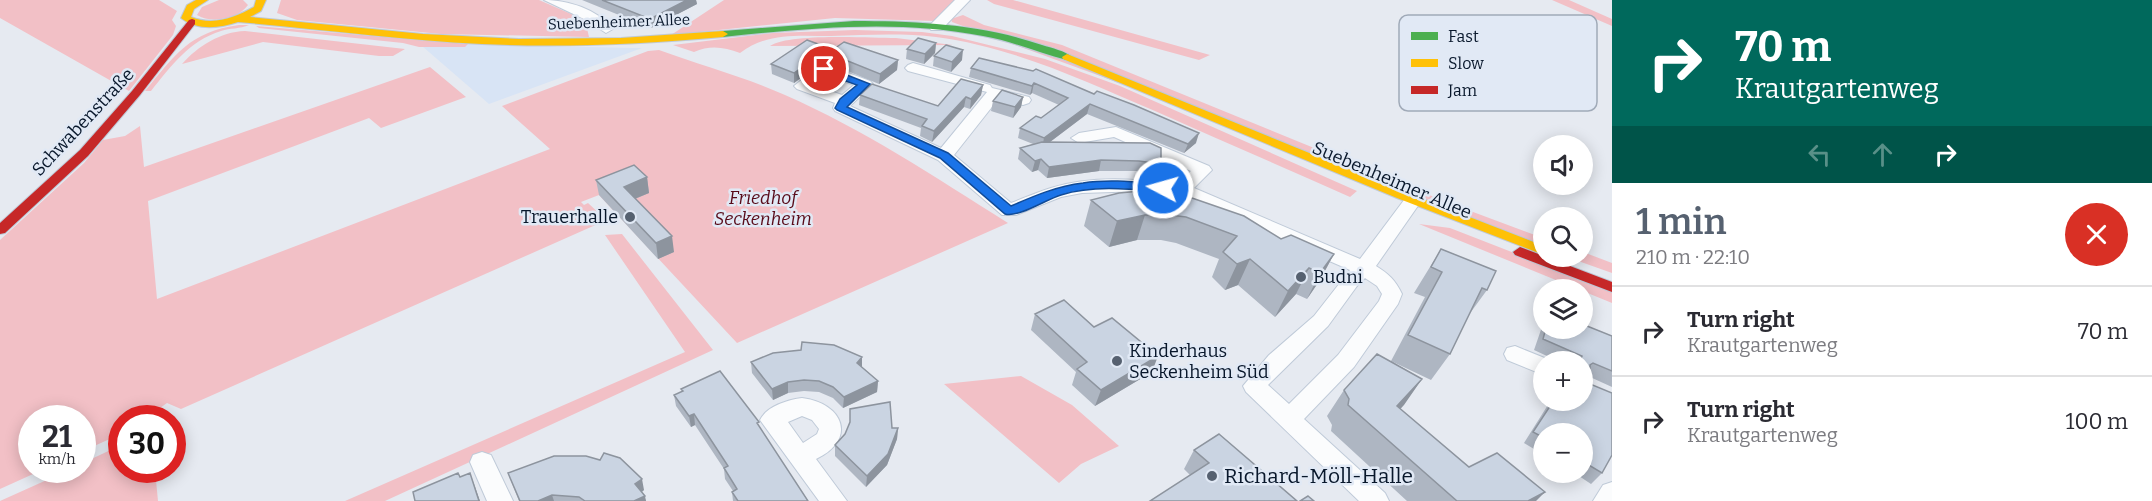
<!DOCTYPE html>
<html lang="en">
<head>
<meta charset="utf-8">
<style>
	:root { --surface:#fff; --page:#f7f7f7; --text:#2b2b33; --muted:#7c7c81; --line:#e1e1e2; --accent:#566170 }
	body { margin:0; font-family:Bitter,serif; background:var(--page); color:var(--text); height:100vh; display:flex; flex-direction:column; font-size:22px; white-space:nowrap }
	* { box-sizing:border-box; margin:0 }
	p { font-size:20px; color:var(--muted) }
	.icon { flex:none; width:33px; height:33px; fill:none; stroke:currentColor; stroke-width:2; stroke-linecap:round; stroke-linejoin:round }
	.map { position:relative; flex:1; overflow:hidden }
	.details { display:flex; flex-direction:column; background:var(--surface); width:540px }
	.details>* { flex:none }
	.banner { background:#00695c; color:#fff; overflow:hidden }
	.buttons { position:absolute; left:1533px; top:135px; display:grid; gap:12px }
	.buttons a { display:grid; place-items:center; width:60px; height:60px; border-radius:50%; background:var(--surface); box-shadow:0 3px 15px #0003; font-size:30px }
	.speed { position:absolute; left:18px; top:405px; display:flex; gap:12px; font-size:30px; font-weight:700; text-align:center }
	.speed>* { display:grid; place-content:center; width:78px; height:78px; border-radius:50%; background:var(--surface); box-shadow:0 3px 15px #0003; line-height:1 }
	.speed small { font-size:15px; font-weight:400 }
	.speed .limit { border:9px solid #d22; background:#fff; color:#111 }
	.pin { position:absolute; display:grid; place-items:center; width:51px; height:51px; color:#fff; margin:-26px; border:3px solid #fff; border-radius:50%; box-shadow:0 2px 6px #0007 }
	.me { position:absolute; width:66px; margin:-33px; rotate:276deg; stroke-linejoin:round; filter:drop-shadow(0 0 4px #0008) }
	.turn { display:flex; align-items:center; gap:21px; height:126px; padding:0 24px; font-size:27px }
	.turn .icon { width:78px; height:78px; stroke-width:2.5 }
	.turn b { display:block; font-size:42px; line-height:51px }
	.lanes { display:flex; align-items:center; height:57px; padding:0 24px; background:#0003; justify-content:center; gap:30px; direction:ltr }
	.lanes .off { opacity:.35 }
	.round { display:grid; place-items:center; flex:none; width:63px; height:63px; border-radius:32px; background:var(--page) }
	.summary { display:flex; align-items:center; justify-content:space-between; height:102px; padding:0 24px }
	h1 { font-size:36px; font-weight:600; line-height:45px; color:var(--accent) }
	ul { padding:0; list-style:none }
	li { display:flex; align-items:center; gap:18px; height:90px; padding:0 24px; border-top:2px solid var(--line) }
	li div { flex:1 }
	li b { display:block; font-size:22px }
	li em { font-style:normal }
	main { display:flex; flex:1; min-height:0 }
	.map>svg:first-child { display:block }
</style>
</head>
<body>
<main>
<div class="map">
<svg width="1612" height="501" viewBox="0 0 1612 501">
	<rect width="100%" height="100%" fill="#e6eaf1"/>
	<path fill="#d8e4f5" d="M 468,44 L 630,48 L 642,48 L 489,104 L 422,46 Z"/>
	<path fill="#f2c0c6" d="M 0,0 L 159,0 L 177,11 L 172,20 L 176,26 L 173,35 L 129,91 L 0,18 Z
		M 219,0 L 243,0 L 248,5 C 238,19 211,24 197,15 L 202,7 Z
		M 281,0 L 539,0 L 585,20 L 589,37 L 441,34 L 297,20 L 277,13 Z
		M 724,0 L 959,0 L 935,21 L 835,18 L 671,35 Z
		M 987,0 L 1013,0 L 1210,55 L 1199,60 L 994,4 Z
		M 1552,0 L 1569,0 L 1612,19 L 1612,26 Z
		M 963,15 L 984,25 L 1062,45 L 1449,203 L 1543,238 L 1543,248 L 1270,138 L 952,22 L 951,19 Z
		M 239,25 L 249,25 C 240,29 230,28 221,31 C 189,41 171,66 151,91 L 145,91 C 175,55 189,32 239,25 Z
		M 256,26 L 468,44 L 465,47 L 419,47 L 403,43 L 259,28 Z
		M 855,30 L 922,32 L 952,36 L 1045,59 L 1120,86 L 1357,191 L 1350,197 C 1285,168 1220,140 1155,111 C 1085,81 1013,47 936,37 C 902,33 866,35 831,36 C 799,36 767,32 740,53 C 724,47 710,45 694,52 L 673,45 L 773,33 Z
		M 245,31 L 405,49 L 393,56 L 379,56 L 263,42 L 182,64 C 198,46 220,32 245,31 Z
		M 896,38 L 953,45 L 770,46 C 789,33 869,38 896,38 Z
		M 659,50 C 700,65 745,77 785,95 C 863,129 935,177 1008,223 L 737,343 L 599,195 L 581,202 L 584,205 L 588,203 L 603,217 L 600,223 L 181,409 L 167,403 L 146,418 L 122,418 L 121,434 L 83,451 L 82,418 L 32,418 L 32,470 L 42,470 L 0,489 L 0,240 L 84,163 L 103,140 L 125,136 L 140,126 L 144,167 L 430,67 L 466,97 L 381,128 L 369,118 L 148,201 L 157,299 L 550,149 L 502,106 L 648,51 Z
		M 1419,224 L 1450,228 L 1612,291 L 1612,303 Z
		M 622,234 L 713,350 L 385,501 L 345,501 L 685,352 L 605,235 Z
		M 1583,252 L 1612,263 L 1612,273 L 1567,257 L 1582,256 Z
		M 1021,376 L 1072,405 L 1119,446 L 1081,464 L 1059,483 L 944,384 Z
		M 121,445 L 122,470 L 155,470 L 158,501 L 0,501 L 69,470 L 82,470 L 83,463 Z"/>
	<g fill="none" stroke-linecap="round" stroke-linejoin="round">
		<g stroke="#bfcad8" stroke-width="2">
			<path id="street" d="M 544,0 C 568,0 597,9 613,29 L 606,33 L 586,20 Z
				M 955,0 L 970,0 L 941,30 L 931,30 L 929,27 L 931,24 Z
				M 913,63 L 990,85 L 992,88 L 1029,97 L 1031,100 L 1029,103 L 1023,105 L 999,98 L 954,155 L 1011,203 C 1024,198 1038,192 1051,188 C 1091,175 1137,179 1178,184 L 1191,171 L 1114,137 L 1079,143 L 1071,138 L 1079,133 L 1116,127 L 1209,166 L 1212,170 L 1194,188 L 1360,259 L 1407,196 L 1419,196 L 1422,200 L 1376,266 C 1389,274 1395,280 1402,294 L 1398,304 L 1354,367 L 1304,419 L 1385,493 L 1389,501 L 1359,501 L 1246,392 L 1243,386 L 1269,355 L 1314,316 L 1350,270 L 1178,195 L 1143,191 L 1082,193 L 1061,197 L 1016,215 L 1002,215 L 938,160 L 835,111 L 833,108 L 835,103 L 797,89 L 794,86 L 819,66 L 824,64 L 870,81 L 873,84 L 870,87 L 850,106 L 941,148 L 987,92 L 908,71 L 905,68 L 908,65 ZM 826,75 L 854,85 L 842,95 L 813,85 ZM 1365,278 L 1377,286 L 1382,294 L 1379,301 L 1338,355 L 1289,404 L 1268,385 L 1328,326 L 1357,286 Z
				M 1515,346 L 1552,361 L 1544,362 L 1544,375 L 1507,360 L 1504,354 L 1507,348 Z
				M 802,398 C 843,403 858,439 816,459 L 847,501 L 819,501 L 760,420 C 767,406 787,400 802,398 ZM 802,416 L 812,420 L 819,429 L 817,434 L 803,443 L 788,422 Z
				M 482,452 L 491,455 L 513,501 L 487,501 L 470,462 L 473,455 Z
				M 1612,482 L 1612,501 L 1593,501 L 1603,485 Z"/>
		</g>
		<g stroke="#bfcad8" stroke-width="2">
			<path id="fast" d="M 854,21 C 917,21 981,24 1042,45 C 1052,48 1065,51 1072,57 L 1067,60 C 1039,53 1012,41 983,36 C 898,19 809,28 723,37 L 718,34 L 723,31 Z"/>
		</g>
		<g stroke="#bfcad8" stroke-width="2">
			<path id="slow" d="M 196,0 L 208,0 L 194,9 L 191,17 C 213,26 234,18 254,7 L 256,0 L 266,0 L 261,11 L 250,17 L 423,34 L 519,39 L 621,38 L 723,31 L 728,34 L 723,37 C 643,44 563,48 482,44 C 401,40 320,29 238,22 C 220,28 197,31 181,18 L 187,5 Z
				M 1067,54 L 1405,192 L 1544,246 L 1544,255 L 1397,198 L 1063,59 L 1062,57 Z"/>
		</g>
		<g stroke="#bfcad8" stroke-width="2">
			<path id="jam" d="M 192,19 L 195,20 L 195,24 L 140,95 L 88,156 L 5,233 L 0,234 L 0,223 L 80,150 L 132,91 L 189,20 Z
				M 1520,247 L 1612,282 L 1612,292 L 1515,255 L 1513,252 Z"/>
		</g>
		<use href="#street" fill="#fbfcfd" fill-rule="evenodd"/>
		<use href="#fast" fill="#4caf50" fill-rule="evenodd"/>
		<use href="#slow" fill="#ffc107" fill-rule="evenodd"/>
		<use href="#jam" fill="#c62828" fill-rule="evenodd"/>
	</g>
	<path fill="#aeb6c2" d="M 582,0 L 696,0 L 697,4 L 651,28 Z
		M 936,43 L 935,53 L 924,64 L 906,59 L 907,49 Z
		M 829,48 L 829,52 L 898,60 L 897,70 L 879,84 L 828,63 L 828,58 L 794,83 L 772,74 L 771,64 Z
		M 934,56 L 962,60 L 951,72 L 933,66 Z
		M 979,58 L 1196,143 L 1184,153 L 1087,114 L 1050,142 L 1161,164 L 1157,175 L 1136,171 L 1099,171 L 1047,178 L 1038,170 L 1032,172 L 1018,159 L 1020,148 L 1033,144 L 1018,138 L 1020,128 L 1041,118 L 1059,105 L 1032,93 L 1030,95 L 969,77 L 971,68 Z
		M 983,85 L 981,95 L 970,109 L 964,107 L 932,142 L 920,136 L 921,128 L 859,105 L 860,95 L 938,106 Z
		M 1023,97 L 1021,107 L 1013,118 L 991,111 L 993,101 Z
		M 647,177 L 649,193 L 635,199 L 674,252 L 658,259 L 599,195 L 596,180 Z
		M 1119,193 L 1281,239 L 1334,254 L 1320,280 L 1307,299 L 1296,294 L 1275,317 L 1238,285 L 1225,290 L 1212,277 L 1219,259 L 1176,243 L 1161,240 L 1137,240 L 1109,247 L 1084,226 L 1091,200 Z
		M 1441,249 L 1487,290 L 1468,316 L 1450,354 L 1431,380 L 1391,361 L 1422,379 L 1400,409 L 1469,467 L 1536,501 L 1407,501 L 1331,431 L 1332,425 L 1327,416 L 1344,390 L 1391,361 L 1425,297 L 1414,293 Z
		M 1035,314 L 1094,327 L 1152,372 L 1095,406 L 1072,385 L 1076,372 L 1031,330 Z
		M 1543,324 L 1544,328 L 1582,328 L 1612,336 L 1612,387 L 1590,377 L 1590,384 L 1602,473 L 1591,484 L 1573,472 L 1582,472 L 1582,434 L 1544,434 L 1544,455 L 1524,443 L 1551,400 L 1582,400 L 1582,362 L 1560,362 L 1534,350 Z
		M 751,362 L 862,367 L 878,381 L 877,392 L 843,408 L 833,398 L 819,392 L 804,391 L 788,393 L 773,400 L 752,373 Z
		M 681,389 L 759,427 L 808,501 L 733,501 L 732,492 L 733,491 L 725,479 L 724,469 L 695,425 L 691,427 L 676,406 L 674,395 L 682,392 Z
		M 850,409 L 892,428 L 898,428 L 897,439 L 887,465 L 866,487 L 835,456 L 835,445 L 845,434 L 850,424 Z
		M 1194,450 L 1297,501 L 1190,475 L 1184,469 Z
		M 600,460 L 644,490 L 642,492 L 646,501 L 519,501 L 508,473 Z"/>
	<path fill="#8d949e" d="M 687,0 L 696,0 L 697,4 L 651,28 L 650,19 Z
		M 936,43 L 935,53 L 924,64 L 925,54 Z
		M 829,48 L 828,58 L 794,83 L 794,73 Z
		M 963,50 L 962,60 L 951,72 L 952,62 Z
		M 898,60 L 897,70 L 879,84 L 880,74 Z
		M 1034,83 L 1032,93 L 1030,95 L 1032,86 Z
		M 983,85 L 981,95 L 970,109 L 971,99 Z
		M 966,97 L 964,107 L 932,142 L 934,131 Z
		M 1023,97 L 1021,107 L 1013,118 L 1015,107 Z
		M 1090,104 L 1087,114 L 1042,148 L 1044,138 Z
		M 1199,133 L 1196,143 L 1184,153 L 1188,144 Z
		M 1041,159 L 1038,170 L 1032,172 L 1035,161 Z
		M 1101,160 L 1099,171 L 1047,178 L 1049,167 Z
		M 647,177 L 649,193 L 627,202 L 624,187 Z
		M 1145,215 L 1137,240 L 1109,247 L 1117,221 Z
		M 672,236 L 674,252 L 658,259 L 656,243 Z
		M 1334,254 L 1320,280 L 1307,299 L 1320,273 Z
		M 1250,259 L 1238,285 L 1225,290 L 1237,264 Z
		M 1309,268 L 1296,294 L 1275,317 L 1288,291 Z
		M 1158,356 L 1152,372 L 1095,406 L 1101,390 Z
		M 862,357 L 862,368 L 857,363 Z
		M 1422,379 L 1404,405 L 1379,432 L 1397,406 Z
		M 878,381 L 877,392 L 843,408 L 844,397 Z
		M 788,382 L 788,393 L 773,400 L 772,389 Z
		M 694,414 L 695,425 L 691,427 L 689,416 Z
		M 898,428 L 897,439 L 887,465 L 866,487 L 867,476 Z
		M 470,473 L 474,484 L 480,501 L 479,501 Z
		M 642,479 L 644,490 L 637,495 L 635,484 Z
		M 1545,492 L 1536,501 L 1528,501 Z
		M 552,495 L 554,501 L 538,501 Z
		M 645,496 L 646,501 L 634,501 Z"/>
	<path fill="#cad4e2" stroke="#8d949e" stroke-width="1.5" d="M 602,0 L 687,0 L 650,19 Z
		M 918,38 L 936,43 L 925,54 L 907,49 Z
		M 807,40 L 829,48 L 794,73 L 771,64 Z
		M 844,42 L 898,60 L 880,74 L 828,53 Z
		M 946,45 L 963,50 L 952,62 L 934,56 Z
		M 979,58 L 1033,71 L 1036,69 L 1094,94 L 1097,91 L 1134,105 L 1199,133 L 1188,144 L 1090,104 L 1044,138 L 1020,128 L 1036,116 L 1041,118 L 1068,98 L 1034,83 L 1032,86 L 971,68 Z
		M 961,79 L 983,85 L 971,99 L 966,97 L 934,131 L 922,126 L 927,119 L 860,95 L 872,84 L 938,106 Z
		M 1002,90 L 1023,97 L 1015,107 L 993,101 Z
		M 1042,142 L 1150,143 L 1161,148 L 1161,164 L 1139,161 L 1101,160 L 1049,167 L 1041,159 L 1035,161 L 1020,148 Z
		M 634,165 L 647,177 L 624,187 L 672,236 L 656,243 L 596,180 Z
		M 1141,191 L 1167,192 L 1192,198 L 1244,216 L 1281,239 L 1291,235 L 1334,254 L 1320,273 L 1309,268 L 1288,291 L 1250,259 L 1237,264 L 1223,252 L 1237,236 L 1186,217 L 1170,215 L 1145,215 L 1117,221 L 1091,200 L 1119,193 Z
		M 1441,249 L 1496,271 L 1487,290 L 1482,288 L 1450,354 L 1408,335 L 1442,272 L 1431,267 Z
		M 1064,300 L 1094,327 L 1112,318 L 1158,356 L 1101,390 L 1077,369 L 1087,362 L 1035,314 Z
		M 1582,324 L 1612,336 L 1612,371 L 1593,363 L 1590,365 L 1590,384 L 1612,393 L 1612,455 L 1602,473 L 1582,461 L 1582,434 L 1544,434 L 1544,438 L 1533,432 L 1554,400 L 1582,400 L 1582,362 L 1579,362 L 1582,356 L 1543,339 L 1546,328 L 1582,328 Z
		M 802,342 L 834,345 L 862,357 L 857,363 L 878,381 L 844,397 L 833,387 L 819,381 L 804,380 L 788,382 L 772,389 L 751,362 L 773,353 L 801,350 Z
		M 1377,354 L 1422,379 L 1397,406 L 1469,467 L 1497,453 L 1545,492 L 1528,501 L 1457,501 L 1348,405 L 1349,399 L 1344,390 Z
		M 720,371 L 759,422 L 757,423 L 808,501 L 738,501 L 732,492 L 737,489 L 724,468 L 728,466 L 694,414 L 689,416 L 674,395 L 683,391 L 681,389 Z
		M 890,402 L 892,428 L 898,428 L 888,454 L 867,476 L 835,445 L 845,434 L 850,422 L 850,409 Z
		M 1219,434 L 1297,501 L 1150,501 L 1209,463 L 1194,450 Z
		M 604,453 L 620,458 L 642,479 L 635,484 L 645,496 L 634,501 L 585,501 L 579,497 L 552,495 L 538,501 L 520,501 L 508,473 L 554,456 L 586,456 L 600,460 Z
		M 458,473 L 460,477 L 470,473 L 479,501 L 415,501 L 413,492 Z
		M 1308,496 L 1314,501 L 1300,501 Z"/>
	<path fill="#1a73e8" stroke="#114b97" stroke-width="1.5" d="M 824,66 L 870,84 L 847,107 L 948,153 L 1011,206 C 1034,196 1057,186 1083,183 C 1109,179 1136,182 1163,184 L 1169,188 L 1163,192 C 1129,189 1094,185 1061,195 C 1047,199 1018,218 1005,214 L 940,158 L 837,110 L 835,108 L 840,99 L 857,85 L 820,72 L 818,69 Z"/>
	<g fill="#566170" stroke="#e1e9f5" stroke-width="2">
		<circle cx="630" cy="217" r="6"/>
		<circle cx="1301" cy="277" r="6"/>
		<circle cx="1117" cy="361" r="6"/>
		<circle cx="1212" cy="476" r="6"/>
	</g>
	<g text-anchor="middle" stroke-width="5" stroke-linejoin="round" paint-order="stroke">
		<g font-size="15" fill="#08172b" stroke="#e1e9f5">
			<text transform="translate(619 22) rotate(-2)" y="5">Suebenheimer Allee</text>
		</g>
		<g font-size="18" fill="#08172b" stroke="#e1e9f5">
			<text transform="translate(83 122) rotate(-47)" y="6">Schwabenstraße</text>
			<text transform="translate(1392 180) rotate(23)" y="6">Suebenheimer Allee</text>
		</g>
		<g font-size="18" font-style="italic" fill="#580a19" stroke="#e1e9f5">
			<text x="763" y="204">Friedhof<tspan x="763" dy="21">Seckenheim</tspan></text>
		</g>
		<g font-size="18" fill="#08172b" stroke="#e1e9f5" text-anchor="start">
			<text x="618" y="223" text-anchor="end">Trauerhalle</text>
			<text x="1313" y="283">Budni</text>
			<text x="1129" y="357">Kinderhaus<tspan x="1129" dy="21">Seckenheim Süd</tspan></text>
		</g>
		<g font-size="21" fill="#08172b" stroke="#e1e9f5" text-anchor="start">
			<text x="1224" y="483">Richard-Möll-Halle</text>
		</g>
	</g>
	<rect x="1399" y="15" width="198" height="96" rx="9" fill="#e1e9f5" stroke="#a0aab8" stroke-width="1.5"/>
	<rect x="1411" y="32" width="27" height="8" fill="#4caf50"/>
	<rect x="1411" y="59" width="27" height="8" fill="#ffc107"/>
	<rect x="1411" y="86" width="27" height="8" fill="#c62828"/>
	<g font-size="16" fill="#08172b">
		<text x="1448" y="42">Fast</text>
		<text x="1448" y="69">Slow</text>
		<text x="1448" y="96">Jam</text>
	</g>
</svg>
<div class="buttons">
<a><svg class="icon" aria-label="sound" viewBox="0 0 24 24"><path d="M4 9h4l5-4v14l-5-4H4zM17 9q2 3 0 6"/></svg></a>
<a><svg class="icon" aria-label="search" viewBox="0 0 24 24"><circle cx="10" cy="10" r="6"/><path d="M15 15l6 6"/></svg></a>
<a><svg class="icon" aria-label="layers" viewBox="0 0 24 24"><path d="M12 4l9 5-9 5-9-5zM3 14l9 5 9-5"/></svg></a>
<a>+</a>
<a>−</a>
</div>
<div class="speed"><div>21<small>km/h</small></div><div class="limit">30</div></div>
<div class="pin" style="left:824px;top:69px;background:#d93025"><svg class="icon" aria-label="arrive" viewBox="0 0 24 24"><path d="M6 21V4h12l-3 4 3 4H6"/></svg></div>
<svg class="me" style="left:1163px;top:188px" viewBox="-20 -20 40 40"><circle r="17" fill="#1a73e8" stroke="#fff" stroke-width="3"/><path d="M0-11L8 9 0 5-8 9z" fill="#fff"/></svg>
</div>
<section class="details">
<div class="banner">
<div class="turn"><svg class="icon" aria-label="right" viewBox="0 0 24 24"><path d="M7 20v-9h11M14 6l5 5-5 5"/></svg><div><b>70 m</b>Krautgartenweg</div></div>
<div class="lanes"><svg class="icon off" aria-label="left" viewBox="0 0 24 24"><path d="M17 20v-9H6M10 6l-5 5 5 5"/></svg><svg class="icon off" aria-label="ahead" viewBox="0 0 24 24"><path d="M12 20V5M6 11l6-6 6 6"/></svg><svg class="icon" aria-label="right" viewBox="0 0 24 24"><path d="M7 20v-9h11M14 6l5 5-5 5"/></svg></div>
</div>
<div class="summary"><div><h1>1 min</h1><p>210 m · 22:10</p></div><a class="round" style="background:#d93025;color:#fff"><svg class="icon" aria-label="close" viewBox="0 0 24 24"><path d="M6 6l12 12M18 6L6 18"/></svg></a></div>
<ul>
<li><svg class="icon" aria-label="right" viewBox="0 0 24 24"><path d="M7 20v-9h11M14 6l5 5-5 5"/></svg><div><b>Turn right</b><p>Krautgartenweg</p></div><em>70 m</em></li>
<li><svg class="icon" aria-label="right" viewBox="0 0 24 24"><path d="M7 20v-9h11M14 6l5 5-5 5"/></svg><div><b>Turn right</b><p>Krautgartenweg</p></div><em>100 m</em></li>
</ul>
</section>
</main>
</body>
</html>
